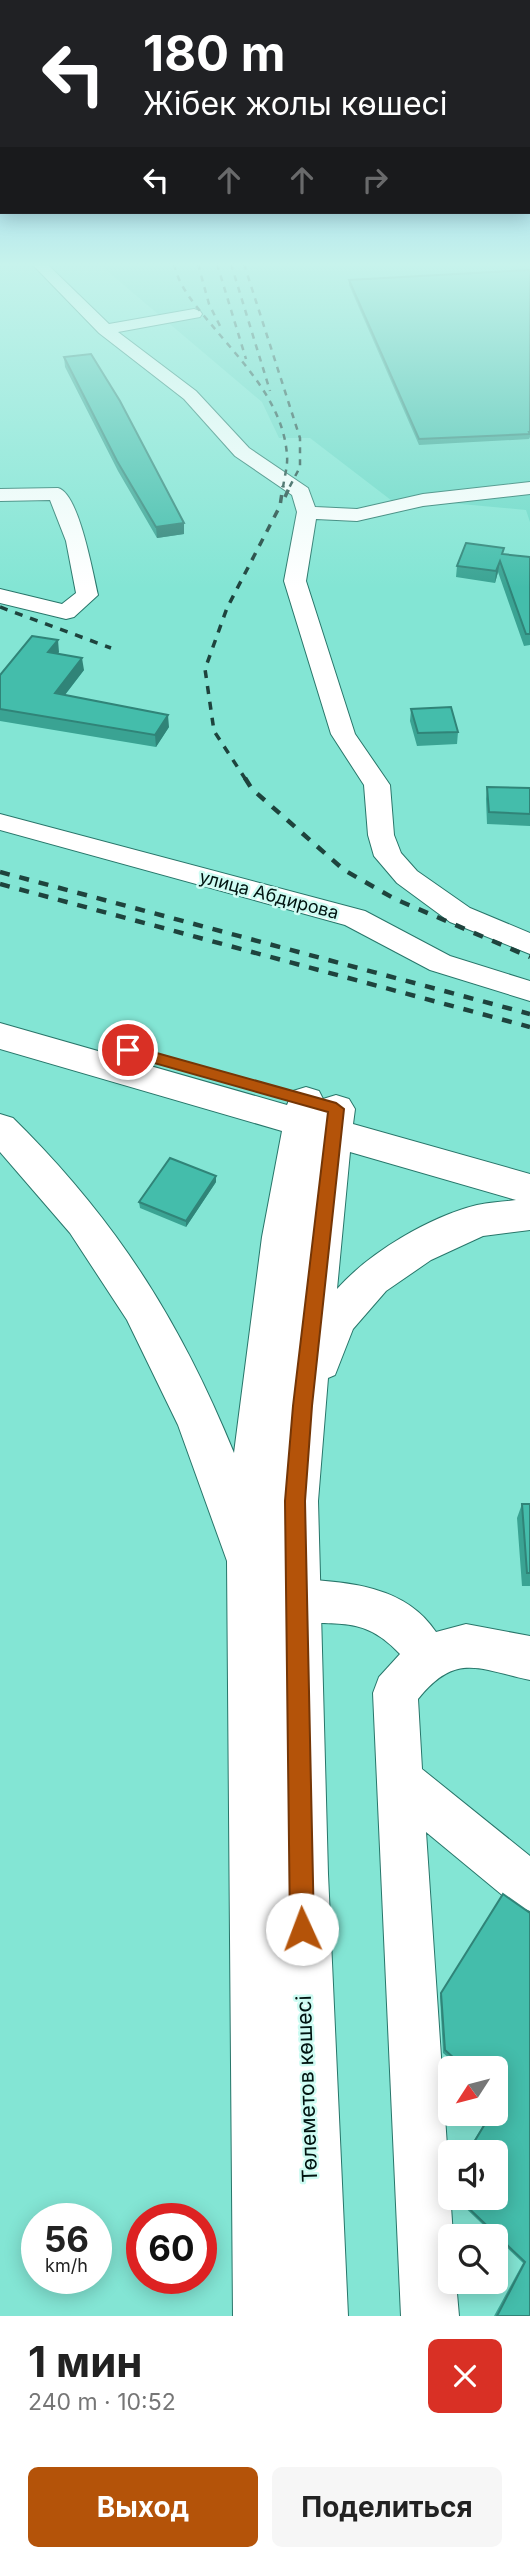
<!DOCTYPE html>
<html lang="ru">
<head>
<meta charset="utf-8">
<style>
	:root { --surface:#fff; --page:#f6f6f6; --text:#222; --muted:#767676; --accent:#b45309 }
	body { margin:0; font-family:Inter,sans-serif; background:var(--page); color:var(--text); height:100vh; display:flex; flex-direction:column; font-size:26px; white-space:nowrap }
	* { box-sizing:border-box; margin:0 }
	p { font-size:23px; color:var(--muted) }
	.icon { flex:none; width:38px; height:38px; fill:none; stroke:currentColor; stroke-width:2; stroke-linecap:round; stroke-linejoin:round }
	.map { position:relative; height:2316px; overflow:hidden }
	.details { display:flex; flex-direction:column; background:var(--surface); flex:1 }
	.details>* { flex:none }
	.guide { position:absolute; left:0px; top:0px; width:530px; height:214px; box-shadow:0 4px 18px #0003; background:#202124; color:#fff; overflow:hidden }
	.needle { width:46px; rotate:234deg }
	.buttons { position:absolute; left:438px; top:2056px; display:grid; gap:14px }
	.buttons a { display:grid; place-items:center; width:70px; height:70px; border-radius:10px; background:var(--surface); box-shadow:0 4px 18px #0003; font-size:35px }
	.speed { position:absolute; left:21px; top:2203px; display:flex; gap:14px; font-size:35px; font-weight:700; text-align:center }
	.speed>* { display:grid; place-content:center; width:91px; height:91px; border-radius:50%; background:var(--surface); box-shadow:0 4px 18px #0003; line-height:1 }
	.speed small { font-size:18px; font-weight:400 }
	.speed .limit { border:10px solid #d22; background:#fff; color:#111 }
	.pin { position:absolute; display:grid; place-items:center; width:60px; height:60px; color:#fff; margin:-30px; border:4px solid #fff; border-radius:50%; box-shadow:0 2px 7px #0007 }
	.me { position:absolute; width:77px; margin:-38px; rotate:358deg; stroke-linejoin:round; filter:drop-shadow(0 0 5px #0008) }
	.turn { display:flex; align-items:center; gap:24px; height:147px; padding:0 28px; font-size:32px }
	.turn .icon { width:91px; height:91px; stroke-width:2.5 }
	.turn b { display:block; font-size:49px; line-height:60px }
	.lanes { display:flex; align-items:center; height:66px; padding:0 28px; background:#0003; justify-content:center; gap:35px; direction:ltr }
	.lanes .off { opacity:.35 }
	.round { display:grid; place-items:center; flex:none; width:74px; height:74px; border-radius:10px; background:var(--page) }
	.summary { display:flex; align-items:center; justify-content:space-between; height:119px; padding:0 28px }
	h1 { font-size:42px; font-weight:700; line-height:52px }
	.button { display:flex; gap:14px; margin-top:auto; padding:14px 28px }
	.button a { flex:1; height:80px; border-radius:10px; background:var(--accent); color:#fff; font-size:28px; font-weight:700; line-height:80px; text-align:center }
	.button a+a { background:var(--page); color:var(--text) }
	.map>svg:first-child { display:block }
</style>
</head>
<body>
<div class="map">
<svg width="530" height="2316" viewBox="0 0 530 2316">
	<rect width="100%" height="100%" fill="#83e5d4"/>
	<path fill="#6bd9c7" d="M 99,264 L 530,264 L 530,522 L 526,510 L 439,502 L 400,507 L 310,438 L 279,438 L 262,402 Z"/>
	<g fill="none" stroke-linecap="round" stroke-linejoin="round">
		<g stroke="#28766a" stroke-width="2">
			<path id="minor" d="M 32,264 L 47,264 L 109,324 L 194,309 L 200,311 L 202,314 L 200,317 L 118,332 L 196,391 L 249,448 L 308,488 L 315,507 L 357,509 L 423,494 L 530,482 L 530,494 L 423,506 L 357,521 L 316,519 L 306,581 L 355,734 L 390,785 L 394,835 L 401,853 L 417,871 L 470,908 L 530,933 L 530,954 L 450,922 L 397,883 L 374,856 L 368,835 L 364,785 L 331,734 L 284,581 L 297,512 L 292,495 L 235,456 L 184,399 L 99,333 Z
				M 58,488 C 79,493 93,574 98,595 L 74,617 L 66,619 L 0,603 L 0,589 L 62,604 L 76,593 L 66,541 L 50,500 L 0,501 L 0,489 Z
				M 0,814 L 365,911 L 450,956 L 530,981 L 530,1001 L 430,970 L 345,925 L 0,830 Z
				M 296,1579 C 347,1582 405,1585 436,1632 L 466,1624 L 530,1636 L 530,1680 C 478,1669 456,1652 418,1699 L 422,1769 L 530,1856 L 530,1911 L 513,1904 L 426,1832 L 453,2236 L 450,2236 L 450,2282 L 456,2282 L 459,2316 L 401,2316 L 373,1693 L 379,1677 L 400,1654 C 356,1607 329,1634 281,1615 L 275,1600 L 281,1585 Z"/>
		</g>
		<g stroke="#28766a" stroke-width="2">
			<path id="major" d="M 0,1023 L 287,1105 L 293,1091 L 306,1087 L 319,1091 L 323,1099 L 336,1095 L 349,1099 L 355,1109 L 353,1124 L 530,1174 L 530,1230 L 483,1236 L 431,1260 L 386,1291 L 353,1329 L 335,1375 L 328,1378 L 318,1501 L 328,1874 L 348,2316 L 233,2316 L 227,1561 L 178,1425 L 127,1320 L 70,1233 L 0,1152 L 0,1114 L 13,1118 L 26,1131 C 122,1229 182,1326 234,1453 L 262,1237 L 282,1131 L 0,1049 ZM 350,1152 L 516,1200 C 503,1202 490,1202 477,1205 C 429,1217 370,1252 337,1289 Z"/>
		</g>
		<use href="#minor" fill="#fff" fill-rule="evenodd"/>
		<use href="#major" fill="#fff" fill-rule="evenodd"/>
		<path stroke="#1e433d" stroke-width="2.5" stroke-dasharray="6 6" stroke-linecap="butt" d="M 174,264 C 179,287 195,305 210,323 C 242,362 284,403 287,456 C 288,466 284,478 283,488
			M 198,264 L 209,304 L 220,326
			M 217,264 L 246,359
			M 231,264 L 270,391
			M 244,264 L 300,438 L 300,467 L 289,488"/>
		<path stroke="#1e433d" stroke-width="3.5" stroke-dasharray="8 8" stroke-linecap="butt" d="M 285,497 L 290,486
			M 0,607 L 111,648
			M 246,780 L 214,731 L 205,669 L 227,608 L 280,506 L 283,486"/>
		<path stroke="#1e433d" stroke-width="4.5" stroke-dasharray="10 10" stroke-linecap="butt" d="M 245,778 L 252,789 L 344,870 L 395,899 L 530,957
			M 0,872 L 530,1014
			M 0,884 L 530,1027"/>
	</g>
	<path fill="#3aa393" d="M 530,270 L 530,437 L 529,439 L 419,445 L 349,285 L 349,280 Z
		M 64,357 L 184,523 L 184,534 L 157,538 L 118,471 L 65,367 Z
		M 503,554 L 530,557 L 530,645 L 524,646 L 498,572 L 495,583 L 456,577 L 457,566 Z
		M 59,652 L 58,654 L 84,670 L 65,695 L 169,727 L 156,747 L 0,721 L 0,675 Z
		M 411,709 L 458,732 L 457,744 L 417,746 L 410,721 Z
		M 487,787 L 530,788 L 530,826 L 487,824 L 486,799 Z
		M 216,1182 L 186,1227 L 140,1208 L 139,1202 Z
		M 522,1504 L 530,1504 L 530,1586 L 522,1586 L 517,1518 Z
		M 503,1894 L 530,2316 L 494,2316 L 523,2263 L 455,2198 L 495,2198 L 495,2152 L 467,2152 L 490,2114 L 495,2114 L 495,2104 L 497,2101 L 495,2099 L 495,2068 L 461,2068 L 443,2053 L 440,1996 Z"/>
	<path fill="#308478" d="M 184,523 L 184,534 L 157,538 L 156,527 Z
		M 500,561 L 498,572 L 495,583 L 496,571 Z
		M 58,640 L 59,652 L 50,664 L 48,652 Z
		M 82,658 L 84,670 L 57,705 L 55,693 Z
		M 168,715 L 169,727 L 156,747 L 155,735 Z
		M 216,1176 L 216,1182 L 186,1227 L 186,1221 Z"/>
	<path fill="#44bdab" stroke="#308478" stroke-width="2" d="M 530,270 L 530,432 L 529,432 L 530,434 L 419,439 L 349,280 Z
		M 91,354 L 120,401 L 184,523 L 156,527 L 117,461 L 64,357 Z
		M 466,543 L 504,548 L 502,554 L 530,557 L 530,634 L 526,634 L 500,561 L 496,571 L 457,566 Z
		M 32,636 L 58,640 L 48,652 L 82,658 L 55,693 L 168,715 L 155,735 L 0,709 L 0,675 Z
		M 451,707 L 458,732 L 418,733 L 411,709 Z
		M 487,787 L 530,788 L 530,814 L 489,812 Z
		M 170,1158 L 216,1176 L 186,1221 L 139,1202 Z
		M 522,1504 L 530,1504 L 530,1573 L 527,1573 Z
		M 503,1894 L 530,1913 L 530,2316 L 497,2316 L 525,2262 L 458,2198 L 495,2198 L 495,2152 L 468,2152 L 491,2114 L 495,2114 L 495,2106 L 499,2099 L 495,2096 L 495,2068 L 465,2068 L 445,2050 L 441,1993 Z"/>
	<linearGradient id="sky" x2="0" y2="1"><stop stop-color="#69b3ee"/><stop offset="0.45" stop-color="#c7f3ec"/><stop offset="1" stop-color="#c7f3ec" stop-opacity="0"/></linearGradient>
	<rect width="530" height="588" fill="url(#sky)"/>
	<path fill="#b45309" stroke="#753606" stroke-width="2" d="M 128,1045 L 336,1103 L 344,1109 L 312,1406 L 305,1501 L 314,1929 L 310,1938 L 302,1941 L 294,1938 L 290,1929 L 285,1501 L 293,1406 L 328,1112 L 122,1054 L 120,1050 L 122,1046 Z"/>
	<g text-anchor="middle" stroke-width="5" stroke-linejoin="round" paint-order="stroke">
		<g font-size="18" fill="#011411" stroke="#cefcf3">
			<text transform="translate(269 895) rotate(15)" y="6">улица Абдирова</text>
		</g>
		<g font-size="21" fill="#011411" stroke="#cefcf3">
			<text transform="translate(307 2089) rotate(-92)" y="7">Төлеметов көшесі</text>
		</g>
	</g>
</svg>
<div class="buttons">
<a><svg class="needle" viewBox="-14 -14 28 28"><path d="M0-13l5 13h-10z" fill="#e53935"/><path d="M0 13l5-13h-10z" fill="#767676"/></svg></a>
<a><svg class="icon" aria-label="sound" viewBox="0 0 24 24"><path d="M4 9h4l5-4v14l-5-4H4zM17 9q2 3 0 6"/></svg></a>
<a><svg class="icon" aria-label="search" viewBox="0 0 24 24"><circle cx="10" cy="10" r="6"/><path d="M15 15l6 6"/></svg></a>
</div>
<div class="speed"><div>56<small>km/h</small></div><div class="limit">60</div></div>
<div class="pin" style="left:128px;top:1050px;background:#d93025"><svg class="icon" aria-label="arrive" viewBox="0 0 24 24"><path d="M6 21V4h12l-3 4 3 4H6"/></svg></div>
<svg class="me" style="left:302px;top:1929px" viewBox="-20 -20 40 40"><circle r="19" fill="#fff"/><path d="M0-13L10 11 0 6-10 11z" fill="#b45309"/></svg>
<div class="guide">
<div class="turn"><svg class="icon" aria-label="left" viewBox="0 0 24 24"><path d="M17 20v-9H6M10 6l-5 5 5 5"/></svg><div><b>180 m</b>Жібек жолы көшесі</div></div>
<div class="lanes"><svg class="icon" aria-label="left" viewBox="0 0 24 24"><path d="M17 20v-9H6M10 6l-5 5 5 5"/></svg><svg class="icon off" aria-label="ahead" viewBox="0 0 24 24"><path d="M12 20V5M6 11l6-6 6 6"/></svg><svg class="icon off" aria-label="ahead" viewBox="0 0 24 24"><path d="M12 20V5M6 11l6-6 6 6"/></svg><svg class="icon off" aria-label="right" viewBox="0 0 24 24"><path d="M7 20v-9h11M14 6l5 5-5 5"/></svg></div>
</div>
</div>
<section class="details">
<div class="summary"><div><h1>1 мин</h1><p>240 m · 10:52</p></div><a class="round" style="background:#d93025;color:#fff"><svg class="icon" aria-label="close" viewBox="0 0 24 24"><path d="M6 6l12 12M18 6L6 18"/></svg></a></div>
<div class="button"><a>Выход</a><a>Поделиться</a></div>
</section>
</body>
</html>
